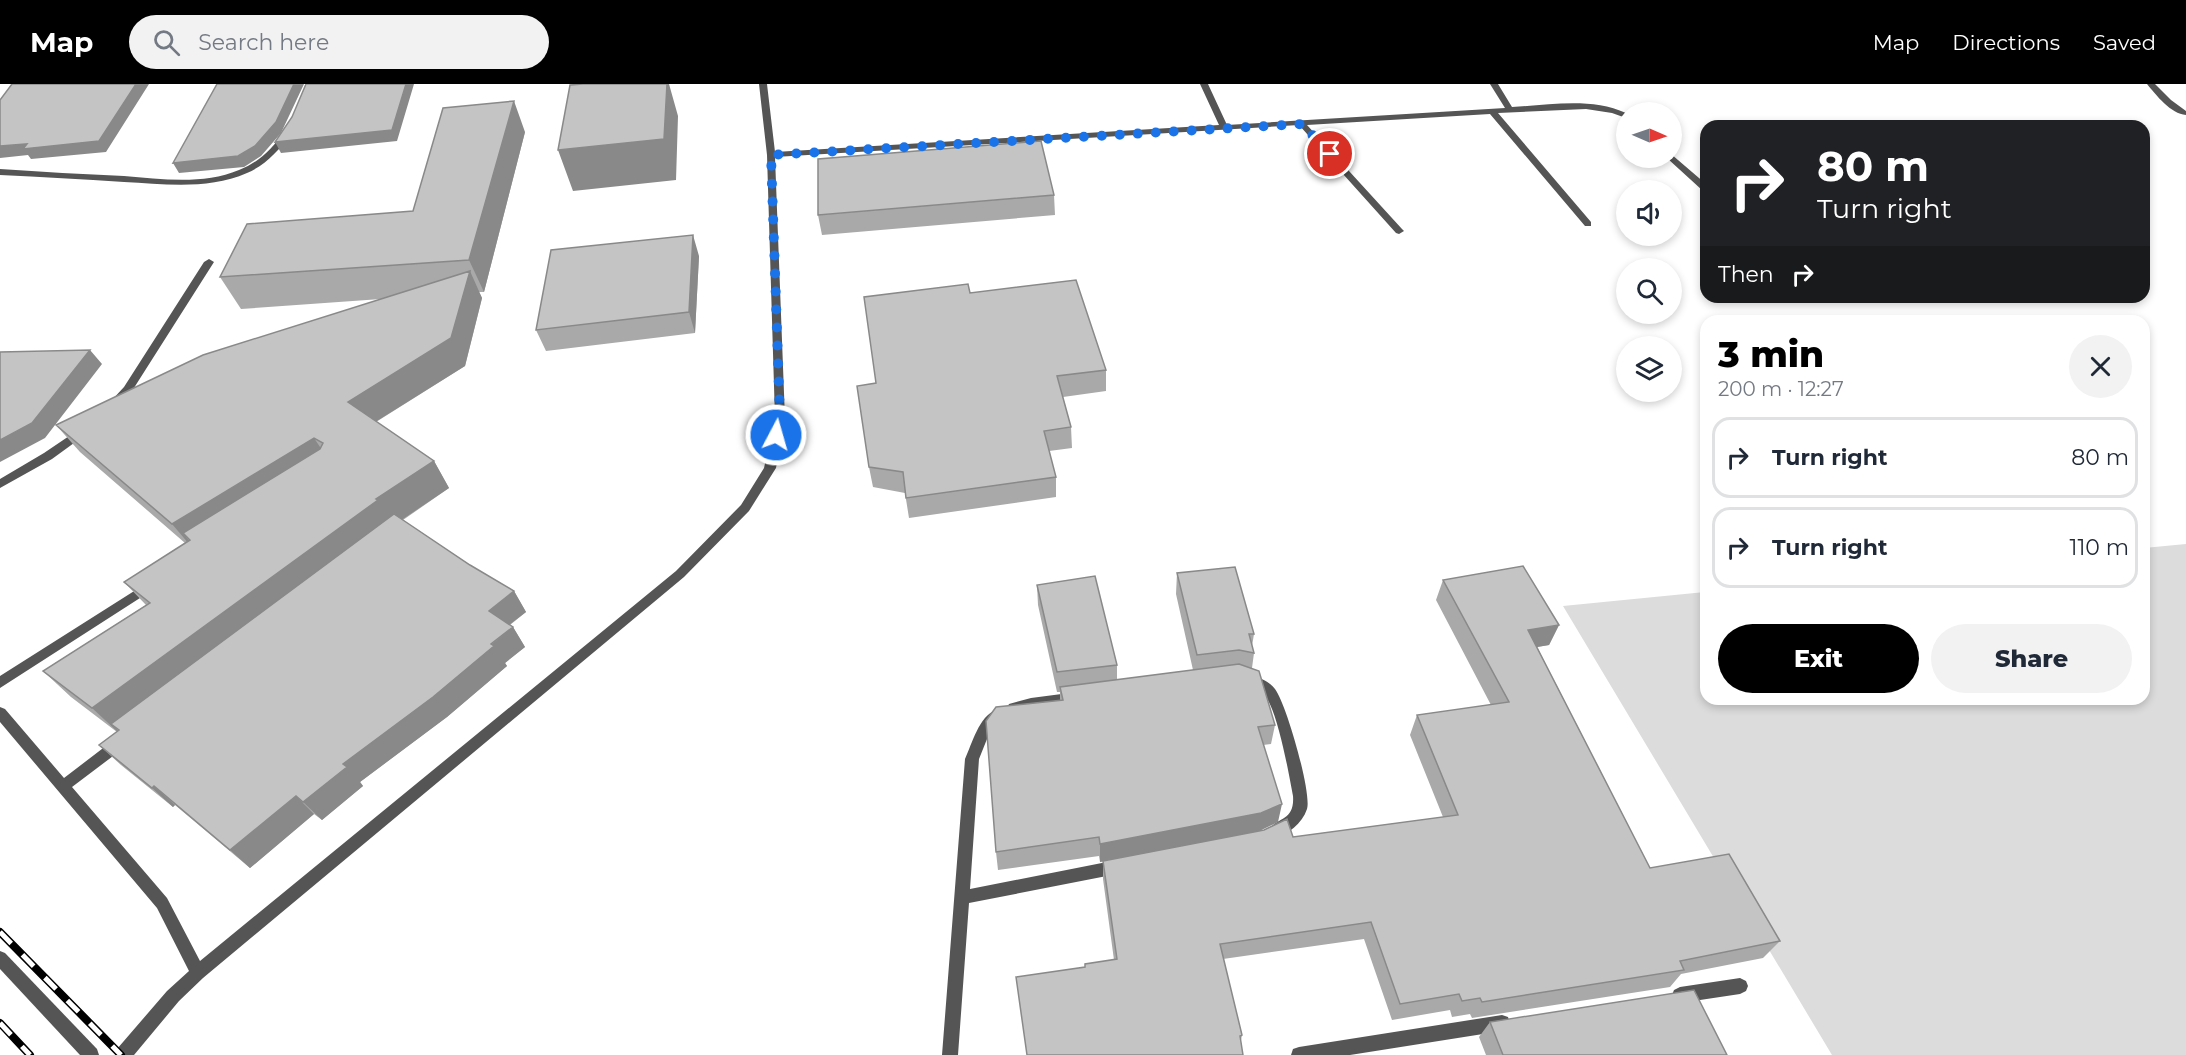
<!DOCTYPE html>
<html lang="en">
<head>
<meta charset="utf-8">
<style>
	:root { --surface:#fff; --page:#f2f2f3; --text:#1f2937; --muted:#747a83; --line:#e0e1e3; --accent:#000 }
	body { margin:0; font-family:Montserrat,sans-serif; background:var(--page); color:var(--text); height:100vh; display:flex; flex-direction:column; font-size:22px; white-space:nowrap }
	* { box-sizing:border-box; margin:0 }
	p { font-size:20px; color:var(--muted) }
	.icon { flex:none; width:33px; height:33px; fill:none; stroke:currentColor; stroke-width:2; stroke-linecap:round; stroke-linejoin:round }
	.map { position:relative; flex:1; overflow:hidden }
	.details { position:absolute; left:1700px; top:231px; width:450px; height:390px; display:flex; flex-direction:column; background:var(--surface); border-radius:18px; box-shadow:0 3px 9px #0003 }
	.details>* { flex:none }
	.banner { position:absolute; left:1700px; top:36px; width:450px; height:183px; border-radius:18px; box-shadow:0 3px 9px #0003; background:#202124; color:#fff; overflow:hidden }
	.needle { width:39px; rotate:92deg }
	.buttons { position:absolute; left:1616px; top:18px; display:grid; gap:12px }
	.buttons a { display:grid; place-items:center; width:66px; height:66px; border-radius:50%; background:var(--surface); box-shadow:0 3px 9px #0003; font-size:30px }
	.pin { position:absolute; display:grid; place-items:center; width:51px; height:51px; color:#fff; margin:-26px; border:3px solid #fff; border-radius:50%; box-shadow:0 2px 6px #0007 }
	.me { position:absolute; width:66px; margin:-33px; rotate:6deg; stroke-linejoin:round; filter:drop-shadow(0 0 4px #0008) }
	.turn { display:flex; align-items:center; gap:21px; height:126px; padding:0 18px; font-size:27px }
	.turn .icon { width:78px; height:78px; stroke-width:2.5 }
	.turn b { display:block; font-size:42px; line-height:51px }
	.then { display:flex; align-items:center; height:57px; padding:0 18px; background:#0003; gap:12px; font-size:22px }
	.round { display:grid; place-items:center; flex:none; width:63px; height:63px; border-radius:32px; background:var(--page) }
	.summary { display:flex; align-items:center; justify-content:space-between; height:102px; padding:0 18px }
	h1 { font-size:36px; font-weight:800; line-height:45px; color:var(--accent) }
	.cta { display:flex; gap:12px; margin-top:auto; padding:12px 18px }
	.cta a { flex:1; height:69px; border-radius:36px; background:var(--accent); color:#fff; font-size:24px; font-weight:800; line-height:69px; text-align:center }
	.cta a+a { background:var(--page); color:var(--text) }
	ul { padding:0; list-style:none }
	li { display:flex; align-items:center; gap:18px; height:81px; margin:0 12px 9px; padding:0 6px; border:3px solid var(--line); border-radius:18px }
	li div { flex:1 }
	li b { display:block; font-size:22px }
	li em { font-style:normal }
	header { display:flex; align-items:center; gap:36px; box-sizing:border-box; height:84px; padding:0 30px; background:var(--accent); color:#fff }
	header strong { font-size:28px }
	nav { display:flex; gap:33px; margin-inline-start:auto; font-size:21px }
	.search { width:420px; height:54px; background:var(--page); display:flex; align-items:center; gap:15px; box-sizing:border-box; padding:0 21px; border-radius:33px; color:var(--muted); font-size:22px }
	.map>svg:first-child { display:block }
</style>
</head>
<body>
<header>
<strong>Map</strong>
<div class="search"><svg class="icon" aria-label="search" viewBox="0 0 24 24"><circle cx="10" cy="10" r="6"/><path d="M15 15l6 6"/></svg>Search here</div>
<nav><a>Map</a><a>Directions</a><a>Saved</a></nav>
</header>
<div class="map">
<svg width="2186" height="971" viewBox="0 0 2186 971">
	<rect width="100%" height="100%" fill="#fff"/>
	<path fill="#dcdcdc" d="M 2186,460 L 2186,971 L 1832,971 L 1563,522 L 1705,508 L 1706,615 L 2144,615 L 2144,464 Z"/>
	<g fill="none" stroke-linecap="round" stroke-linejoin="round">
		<path fill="#555" fill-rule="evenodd" d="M 284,48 L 291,50 C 279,66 266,81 247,89 C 208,106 165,100 124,98 C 83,95 41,93 0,91 L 0,85 C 42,88 83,90 124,92 C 162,95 203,101 239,86 C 258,79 272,65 284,48 Z"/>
		<path fill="#555" fill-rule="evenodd" d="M 759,0 L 767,0 L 775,68 L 1219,41 L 1200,0 L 1208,0 L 1227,41 L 1505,24 L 1490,0 L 1498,0 L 1512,23 C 1550,21 1591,13 1626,29 L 1626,34 L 1612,29 L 1586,25 L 1498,29 L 1591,138 L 1591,142 L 1585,142 L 1490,30 L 1307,41 L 1402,145 L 1404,147 L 1399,150 L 1396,149 L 1299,41 L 775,73 L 785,335 L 776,384 L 749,427 L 684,493 L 203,894 L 179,917 L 134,971 L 115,971 L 117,965 L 167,907 L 189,887 L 157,824 L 0,638 L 0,623 L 5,625 L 64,694 L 115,655 L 120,653 L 125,655 L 127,659 L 125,663 L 72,703 L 167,814 L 200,877 L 676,487 L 741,421 L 764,384 L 775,335 L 767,71 Z
			M 2147,0 L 2155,0 L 2171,16 L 2186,27 L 2186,31 C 2171,30 2156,11 2147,0 Z
			M 1671,70 L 1706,100 L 1706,106 L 1702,106 L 1668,75 L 1667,74 L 1671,74 Z
			M 209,175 L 214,178 L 132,307 L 119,321 L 111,321 L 110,319 L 111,317 L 124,303 L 204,178 Z
			M 81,344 L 85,345 L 86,348 L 85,351 L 52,375 L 0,404 L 0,395 L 44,369 Z
			M 150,497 L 154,499 L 156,502 L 154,505 L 0,604 L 0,592 Z
			M 1251,592 C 1260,594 1269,597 1275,605 C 1286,619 1312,709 1307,725 C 1302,740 1288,750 1274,755 L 1269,754 L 1267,749 C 1275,732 1295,739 1293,712 C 1289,690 1278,630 1266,613 C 1261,605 1249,605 1245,597 L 1246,593 Z
			M 1077,608 L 1082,609 L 1084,613 L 1082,617 L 1077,618 L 1031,624 L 1014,629 L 1009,628 L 1007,624 L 1009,620 L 1031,614 Z
			M 996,626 L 1001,628 L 1003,632 L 989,650 L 979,675 L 970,805 L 1117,776 L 1122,778 L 1124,783 L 1122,788 L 1117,790 L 969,819 L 958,971 L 942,971 L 965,675 C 972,660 979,632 996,626 Z
			M 1740,894 L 1746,897 L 1748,902 L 1746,907 L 1740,910 L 1680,919 L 1674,916 L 1672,911 L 1674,906 L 1680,903 Z
			M 1502,931 L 1508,933 L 1510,939 L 1508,945 L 1502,947 L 1350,971 L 1291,971 L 1293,965 L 1299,963 Z"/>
		<path fill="#555" fill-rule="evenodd" d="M 0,867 L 5,869 L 97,965 L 99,971 L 80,971 L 0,885 Z"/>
		<g stroke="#000" stroke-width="8">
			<path id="rail" d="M 0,848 L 121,971
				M 0,939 L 30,971"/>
		</g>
		<use href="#rail" stroke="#fff" stroke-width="5" stroke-dasharray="16" stroke-linecap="butt"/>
	</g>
	<path fill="#a9a9a9" d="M 525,48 L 484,208 L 479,208 L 482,214 L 465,282 L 376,338 L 434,377 L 449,404 L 403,436 L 470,481 L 514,507 L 526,528 L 510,541 L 513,543 L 525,563 L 505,579 L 507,582 L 447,633 L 360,698 L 363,702 L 322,736 L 314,730 L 250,784 L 175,721 L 173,723 L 121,681 L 99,661 L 117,648 L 71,613 L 43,587 L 146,521 L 124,498 L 185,459 L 80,368 L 56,341 L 381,215 L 241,225 L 220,193 L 413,127 Z
		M 1054,111 L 1055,131 L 822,151 L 818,131 Z
		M 699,172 L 695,249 L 546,267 L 536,246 Z
		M 970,209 L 1106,286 L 1106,307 L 1063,313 L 1071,343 L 1072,364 L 1049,367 L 1056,393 L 1056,413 L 909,434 L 905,409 L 873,403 L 869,383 L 876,299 Z
		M 1177,489 L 1254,550 L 1252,562 L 1254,569 L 1252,584 L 1275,641 L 1271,660 L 1263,661 L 1278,738 L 1259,747 L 1293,753 L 1443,733 L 1410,651 L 1417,631 L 1491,621 L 1436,516 L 1443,496 L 1559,541 L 1549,561 L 1537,563 L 1650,784 L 1780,857 L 1763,874 L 1681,890 L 1670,903 L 1472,934 L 1470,930 L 1452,933 L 1450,926 L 1392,936 L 1364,855 L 1223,875 L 1242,951 L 1241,956 L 1085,883 L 1114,876 L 1103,795 L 1103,777 L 1100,778 L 1099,772 L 998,786 L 996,768 L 1060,616 L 1060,608 L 1057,608 L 1038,521 L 1037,501 L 1117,581 L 1117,596 L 1193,586 L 1176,510 Z
		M 1490,938 L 1727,971 L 1486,971 L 1479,953 Z"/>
	<path fill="#898989" d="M 136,0 L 149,0 L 106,68 L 31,75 L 28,71 L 0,74 L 0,62 L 27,60 Z
		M 294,0 L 304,0 L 281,49 L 261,72 L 244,83 L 179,89 L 173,79 Z
		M 406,0 L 414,0 L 397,57 L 281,69 L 275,58 Z
		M 667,0 L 669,0 L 678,32 L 676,96 L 573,107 L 558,66 Z
		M 514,17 L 525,48 L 484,208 L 469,176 Z
		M 693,151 L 699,172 L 695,249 L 689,228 Z
		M 470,187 L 482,214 L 465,282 L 364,345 L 348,318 Z
		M 90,266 L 102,280 L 45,354 L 0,378 L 0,356 Z
		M 314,354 L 332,381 L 190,456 L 183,449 L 197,466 L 195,467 L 172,440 Z
		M 434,377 L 449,404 L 394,441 L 111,640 L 121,649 L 120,650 L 92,624 L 376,415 Z
		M 514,507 L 526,528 L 501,547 L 489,527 Z
		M 1559,541 L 1549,561 L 1519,566 L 1528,546 Z
		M 513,543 L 525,563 L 505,579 L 507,582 L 447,633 L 360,698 L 363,702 L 322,736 L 303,718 L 343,680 Z
		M 154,702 L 175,721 L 173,723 L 152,704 Z
		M 296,712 L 314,730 L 250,784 L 230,766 Z
		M 1282,720 L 1278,738 L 1257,748 L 1100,778 L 1100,760 Z"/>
	<path fill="#c4c4c4" stroke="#898989" stroke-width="1.5" d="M 12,0 L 136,0 L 99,57 L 23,65 L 27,60 L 0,62 L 0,16 Z
		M 217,0 L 294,0 L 276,38 L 255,62 L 238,72 L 173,79 Z
		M 306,0 L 406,0 L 392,46 L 275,58 L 292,33 Z
		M 583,0 L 667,0 L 664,55 L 558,66 L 570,1 Z
		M 514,17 L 469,176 L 220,193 L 247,140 L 413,127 L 443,24 Z
		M 1041,57 L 1054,111 L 818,131 L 818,75 Z
		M 693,151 L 689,228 L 536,246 L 551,166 Z
		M 470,187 L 451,254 L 348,318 L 434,377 L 376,415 L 378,416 L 92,624 L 43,587 L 150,519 L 124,498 L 190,456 L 183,449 L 320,365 L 323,359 L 314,354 L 172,440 L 56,341 L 203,271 Z
		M 1076,196 L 1106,286 L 1057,292 L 1071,343 L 1044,347 L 1056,393 L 906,414 L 903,388 L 869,383 L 857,302 L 876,299 L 864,213 L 968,200 L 970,209 Z
		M 90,266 L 32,339 L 0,356 L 0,268 Z
		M 394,430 L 470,481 L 514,507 L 489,527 L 513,543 L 491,560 L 494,562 L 433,613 L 343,680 L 347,683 L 303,718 L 296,712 L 230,766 L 154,702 L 152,704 L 99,661 L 119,646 L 111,640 Z
		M 1523,482 L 1559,541 L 1528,546 L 1650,784 L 1729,770 L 1780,857 L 1680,877 L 1684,886 L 1482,918 L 1480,914 L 1462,917 L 1459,910 L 1400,920 L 1371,838 L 1220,860 L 1242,951 L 1240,952 L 1243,971 L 1027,971 L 1016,893 L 1085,883 L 1085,880 L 1117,875 L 1103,777 L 1264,746 L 1287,735 L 1293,753 L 1458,731 L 1417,631 L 1509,618 L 1443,496 Z
		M 1235,483 L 1254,550 L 1249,550 L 1254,569 L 1239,566 L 1197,571 L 1177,489 Z
		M 1095,492 L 1117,581 L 1057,588 L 1037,501 Z
		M 1239,580 L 1259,587 L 1275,641 L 1258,643 L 1282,720 L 1261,729 L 1100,760 L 1099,753 L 996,768 L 986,637 L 996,623 L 1063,616 L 1060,603 Z
		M 1694,906 L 1727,971 L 1503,971 L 1490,938 Z"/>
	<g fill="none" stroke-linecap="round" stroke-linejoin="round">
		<path stroke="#1a73e8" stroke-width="10" stroke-dasharray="0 18" d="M 776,351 L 780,335 L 771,71 L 1302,40 L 1330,70"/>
	</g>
</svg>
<div class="buttons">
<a><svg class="needle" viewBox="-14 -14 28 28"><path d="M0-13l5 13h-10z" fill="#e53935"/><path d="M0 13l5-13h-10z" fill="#747a83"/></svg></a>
<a><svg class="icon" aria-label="sound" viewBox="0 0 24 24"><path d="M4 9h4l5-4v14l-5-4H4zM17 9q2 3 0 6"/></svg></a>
<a><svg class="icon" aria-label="search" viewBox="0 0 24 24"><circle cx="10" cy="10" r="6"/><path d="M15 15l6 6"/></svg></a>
<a><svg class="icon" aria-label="layers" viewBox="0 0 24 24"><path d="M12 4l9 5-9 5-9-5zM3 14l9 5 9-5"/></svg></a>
</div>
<div class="pin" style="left:1330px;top:70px;background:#d93025"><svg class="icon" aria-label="arrive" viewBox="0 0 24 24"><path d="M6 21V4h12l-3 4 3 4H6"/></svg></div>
<svg class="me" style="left:776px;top:351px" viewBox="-20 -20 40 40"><circle r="17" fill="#1a73e8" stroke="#fff" stroke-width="3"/><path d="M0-11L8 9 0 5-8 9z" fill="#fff"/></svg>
<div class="banner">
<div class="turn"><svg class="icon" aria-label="right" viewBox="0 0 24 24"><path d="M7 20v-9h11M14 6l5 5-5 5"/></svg><div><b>80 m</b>Turn right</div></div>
<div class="then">Then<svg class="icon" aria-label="right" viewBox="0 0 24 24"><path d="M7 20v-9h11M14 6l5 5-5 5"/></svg></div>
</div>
<section class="details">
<div class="summary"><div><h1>3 min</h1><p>200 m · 12:27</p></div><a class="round"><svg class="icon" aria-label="close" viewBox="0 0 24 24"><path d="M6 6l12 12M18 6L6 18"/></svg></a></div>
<ul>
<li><svg class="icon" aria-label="right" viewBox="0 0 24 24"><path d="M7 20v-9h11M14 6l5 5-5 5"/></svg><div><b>Turn right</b></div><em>80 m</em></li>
<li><svg class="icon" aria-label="right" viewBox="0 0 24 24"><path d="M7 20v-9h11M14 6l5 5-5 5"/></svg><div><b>Turn right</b></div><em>110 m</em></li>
</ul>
<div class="cta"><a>Exit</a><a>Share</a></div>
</section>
</div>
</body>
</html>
